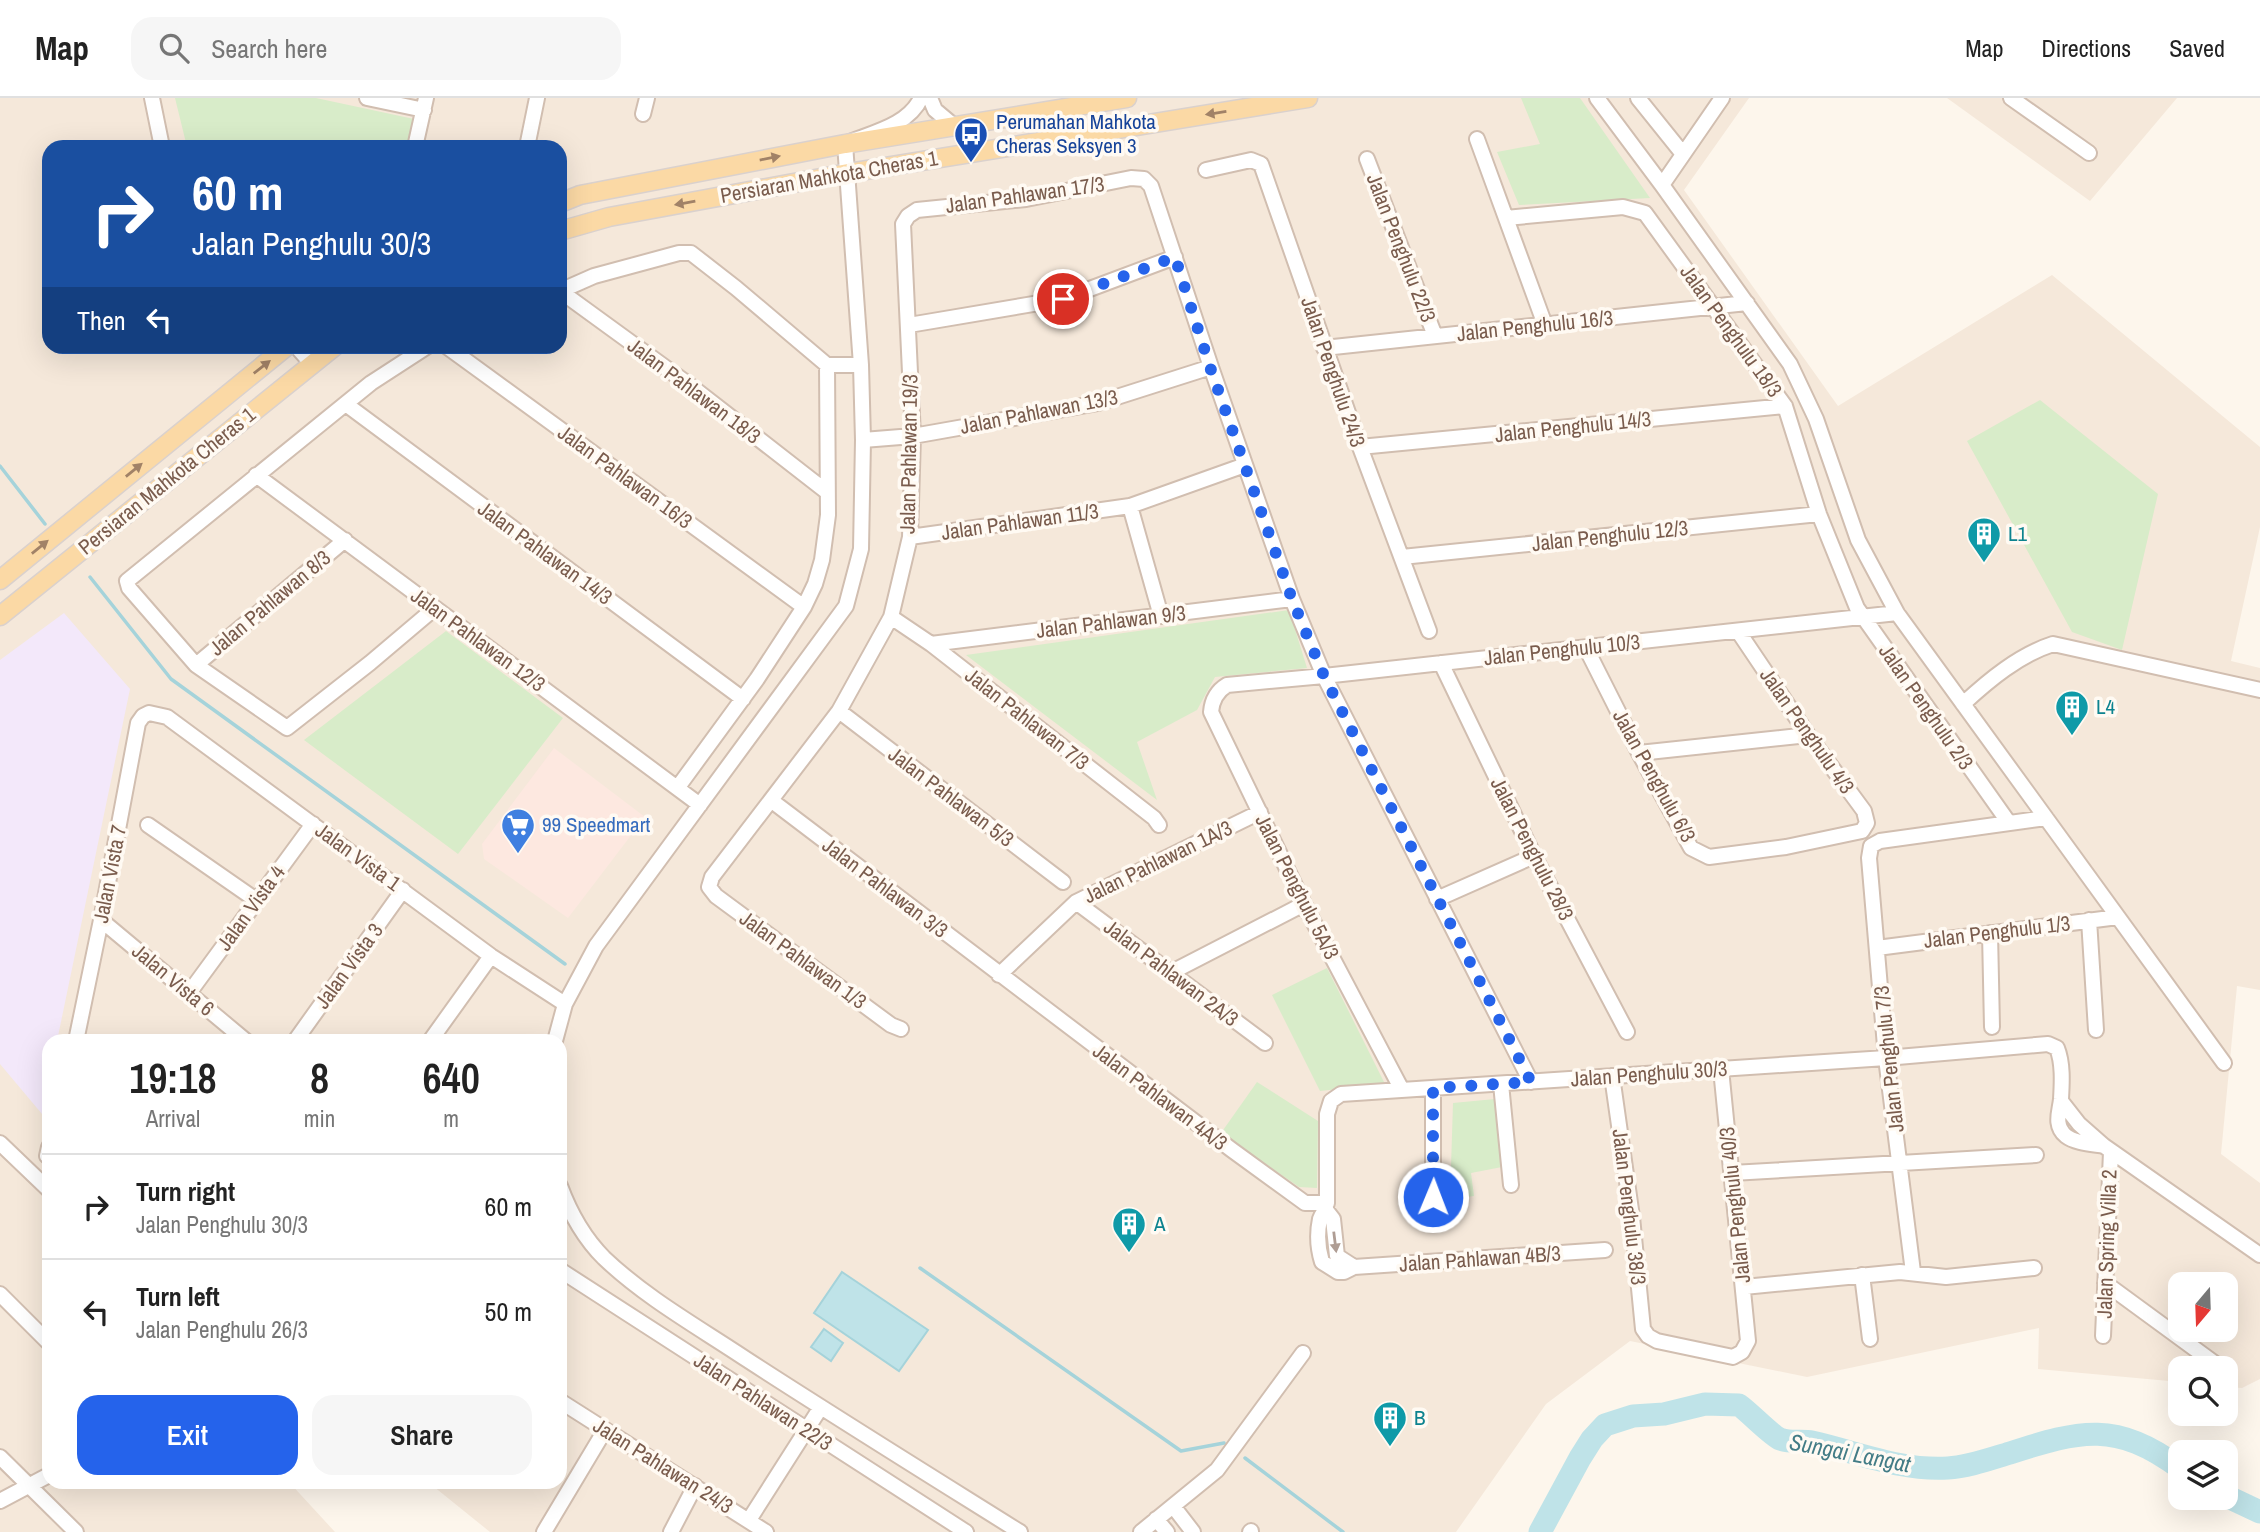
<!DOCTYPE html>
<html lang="en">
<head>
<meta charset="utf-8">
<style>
	:root { --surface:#fff; --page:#f6f6f6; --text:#222; --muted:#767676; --line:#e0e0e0; --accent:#2563eb }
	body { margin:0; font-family:"Archivo Narrow",sans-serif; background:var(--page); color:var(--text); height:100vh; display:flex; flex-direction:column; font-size:26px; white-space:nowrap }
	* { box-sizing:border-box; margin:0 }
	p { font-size:23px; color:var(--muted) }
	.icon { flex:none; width:38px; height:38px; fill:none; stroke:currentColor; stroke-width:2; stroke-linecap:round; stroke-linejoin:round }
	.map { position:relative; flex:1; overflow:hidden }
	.panel { position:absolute; left:42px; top:936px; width:525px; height:455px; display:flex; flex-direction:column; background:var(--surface); border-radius:21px; box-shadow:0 7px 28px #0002 }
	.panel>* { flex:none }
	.banner { position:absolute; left:42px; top:42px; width:525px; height:214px; border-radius:21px; box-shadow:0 7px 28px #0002; background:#1a4fa0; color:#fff; overflow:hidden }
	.needle { width:46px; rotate:199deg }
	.buttons { position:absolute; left:2168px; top:1174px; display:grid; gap:14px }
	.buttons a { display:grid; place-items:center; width:70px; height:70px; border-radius:14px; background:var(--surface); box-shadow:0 7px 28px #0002; font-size:35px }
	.pin { position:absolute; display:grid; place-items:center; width:60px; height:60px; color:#fff; margin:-30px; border:4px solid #fff; border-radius:50%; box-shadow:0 2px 7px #0007 }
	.me { position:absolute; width:77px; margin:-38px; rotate:1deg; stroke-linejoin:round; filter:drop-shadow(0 0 5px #0008) }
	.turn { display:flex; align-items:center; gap:24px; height:147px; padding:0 35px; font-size:32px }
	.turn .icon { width:91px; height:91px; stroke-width:2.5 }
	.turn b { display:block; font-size:49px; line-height:60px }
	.then { display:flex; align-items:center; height:66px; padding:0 35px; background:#0003; gap:14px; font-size:26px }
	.eta { display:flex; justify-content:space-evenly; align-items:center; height:119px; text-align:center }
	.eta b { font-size:42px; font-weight:600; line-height:49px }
	.action { display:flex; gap:14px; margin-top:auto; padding:14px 35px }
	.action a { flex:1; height:80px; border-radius:21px; background:var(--accent); color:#fff; font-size:28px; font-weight:600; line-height:80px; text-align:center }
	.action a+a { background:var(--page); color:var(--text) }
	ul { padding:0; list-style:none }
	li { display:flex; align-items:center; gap:21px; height:105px; padding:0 35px; border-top:2px solid var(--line) }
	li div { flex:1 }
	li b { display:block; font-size:26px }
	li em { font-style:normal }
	header { display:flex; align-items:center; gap:42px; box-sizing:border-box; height:98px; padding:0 35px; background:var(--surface); border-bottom:2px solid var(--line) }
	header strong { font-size:33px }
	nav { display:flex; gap:38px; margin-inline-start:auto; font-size:24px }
	.search { width:490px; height:63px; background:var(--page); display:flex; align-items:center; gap:18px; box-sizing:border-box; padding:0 24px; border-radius:21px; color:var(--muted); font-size:26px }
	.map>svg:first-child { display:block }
</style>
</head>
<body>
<header>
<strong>Map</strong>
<div class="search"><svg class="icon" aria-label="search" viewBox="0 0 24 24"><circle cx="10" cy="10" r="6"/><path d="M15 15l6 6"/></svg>Search here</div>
<nav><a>Map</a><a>Directions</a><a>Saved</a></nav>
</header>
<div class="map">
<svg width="2260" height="1434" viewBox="0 0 2260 1434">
	<rect width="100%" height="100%" fill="#fdf6ec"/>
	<path fill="#f5e8da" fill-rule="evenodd" d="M 0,0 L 1749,0 L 1684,92 L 1838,308 L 2052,177 L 2260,349 L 2260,429 L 2231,563 L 2260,570 L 2260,892 L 2237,888 L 2221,1056 L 2260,1085 L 2260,1281 L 2242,1290 L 2226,1289 L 2226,1270 L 2180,1270 L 2180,1284 L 2038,1271 L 2039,1230 L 1807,1279 L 1630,1243 L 1546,1306 L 1456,1434 L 490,1434 L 428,1384 L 560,1384 L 560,943 L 49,943 L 49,1384 L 289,1384 L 335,1434 L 0,1434 ZM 49,49 L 560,49 L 560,248 L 49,248 ZM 2180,1186 L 2226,1186 L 2226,1232 L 2180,1232 Z
		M 1947,0 L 2177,0 L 2090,103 Z"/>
	<path fill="#fde8e0" d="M 554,650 L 645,719 L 568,820 L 484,761 L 482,746 Z"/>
	<path fill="#f3e8fa" d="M 64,515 L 130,591 L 57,943 L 49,943 L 49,983 L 42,1016 L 0,966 L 0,562 Z"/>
	<path fill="#d8ecc9" d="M 175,0 L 316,0 L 414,21 L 408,49 L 187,49 Z
		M 1521,0 L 1580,0 L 1650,100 L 1519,107 L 1497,54 L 1540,46 Z
		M 2040,302 L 2158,396 L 2122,552 L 2072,534 L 1967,343 Z
		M 1289,512 L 1307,570 L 1215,579 L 1197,612 L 1137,644 L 1157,702 L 966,557 Z
		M 446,533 L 563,620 L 458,756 L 304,642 Z
		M 1327,870 L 1385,986 L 1320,993 L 1272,897 Z
		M 1257,984 L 1318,1023 L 1317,1090 L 1299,1089 L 1221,1035 Z
		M 1495,1001 L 1502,1069 L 1471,1075 L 1474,1098 L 1450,1101 L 1453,1005 Z"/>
	<path fill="#bfe3e8" stroke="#a5d3da" stroke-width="2" d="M 842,1174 L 928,1232 L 899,1273 L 814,1215 Z
		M 824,1231 L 843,1245 L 831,1263 L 811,1249 Z"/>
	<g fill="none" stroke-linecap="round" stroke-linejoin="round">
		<path stroke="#a5d3da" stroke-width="3.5" d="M 0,368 L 45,426
			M 90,479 L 171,581 L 565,866
			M 920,1170 L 1181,1353 L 1224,1345
			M 1245,1360 L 1343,1434"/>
		<path stroke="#bfe3e8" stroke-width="23" d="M 2226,1398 L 2260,1414
			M 1540,1434 L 1580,1360 L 1592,1341 L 1605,1327 L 1633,1318 L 1664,1316 L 1705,1306 L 1739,1307 C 1748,1313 1772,1338 1780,1341 C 1789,1345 1802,1342 1812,1344 C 1857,1354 1900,1373 1948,1370 C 1968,1369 1990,1361 2010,1355 C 2081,1332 2116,1323 2180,1370"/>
		<g stroke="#d1beb0" stroke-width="18">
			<path id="minor" d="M 152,0 L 162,49
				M 367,0 L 424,12
				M 930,0 L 935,12 L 954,28
				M 1597,0 L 1662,87 L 1790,266 L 1816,321 L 1858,442 L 1897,515 L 2224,965
				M 1638,0 L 1683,56
				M 2011,0 L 2089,55
				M 643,16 L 647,0
				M 1477,41 L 1545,227
				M 415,49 L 426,0
				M 527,49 L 537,0
				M 1367,61 L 1435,238
				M 1206,72 L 1251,62 L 1261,66 L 1360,349 L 1429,533
				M 1662,87 L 1722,0
				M 1506,120 L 1623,109 L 1645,115 L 1785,308 L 1819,416 L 1857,510 L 2009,725
				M 560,193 L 692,289 L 827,394
				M 560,193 L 594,178 L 679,155 L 691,155 L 736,190 L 827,267
				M 909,227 L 1063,201 L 1175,159
				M 296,248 L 312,266
				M 428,248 L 371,285 L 127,483 L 129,490 L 196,567 L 287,630 L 370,565 L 435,510
				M 446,248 L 804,509
				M 1324,250 L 1747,205
				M 827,267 L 861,267
				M 347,307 L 743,601
				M 863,342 L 913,338 L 1098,305 L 1211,269
				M 1360,349 L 1785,308
				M 256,377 L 700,707
				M 1130,408 L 1161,518
				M 910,439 L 1130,408 L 1245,367
				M 1402,459 L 1819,416
				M 891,519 L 931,546 L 1154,720 L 1159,727
				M 931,546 L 1292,501
				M 1586,550 L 1639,655 L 1691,750 L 1709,759 L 1786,749 L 1862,733 L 1867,725 L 1864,713 L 1808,637 L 1738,533
				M 1441,565 L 1534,758 L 1627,934
				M 196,567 L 345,442
				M 1963,606 C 1989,582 2019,557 2053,546 L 2260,592
				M 839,613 L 1063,784
				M 1639,655 L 1808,637
				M 678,689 L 757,581 L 804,509 L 815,486 L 822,462 L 828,417 L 827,267
				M 772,703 L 1232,1052 L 1305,1105 L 1327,1105
				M 148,727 L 256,802
				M 1437,801 L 1534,758
				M 1076,804 L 1265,945
				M 101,822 L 246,943
				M 2089,822 L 2096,932
				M 1990,835 L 1992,929
				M 1877,850 L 2118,819
				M 1170,875 L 1304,806
				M 999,877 L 1076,804 L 1260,714
				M 189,895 L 313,726
				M 901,931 L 891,927 L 716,798 L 709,789 L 712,779 L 839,613 L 891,519 L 910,439 L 913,338 L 903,126 L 908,118 L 917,112 L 1026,101 L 1131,80 L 1144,81 L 1151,88 L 1211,269 L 1292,501 L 1324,578 L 1531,984
				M 76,943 L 101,822 L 138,625 L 143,618 L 149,615 L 167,619 L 491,858 L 565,906
				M 295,943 L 403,792
				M 430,943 L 491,858
				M 555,943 L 565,906 L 596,848 L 846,508 L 861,451 L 863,342 L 861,267 L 845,46 C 871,35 908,28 921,0
				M 1612,978 L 1632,1119 L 1643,1231 L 1648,1238 L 1657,1243 L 1733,1259 L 1742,1254 L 1748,1243 L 1721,971
				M 1501,986 L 1511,1087
				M 1433,990 L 1433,1099
				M 1402,992 L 1304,806 L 1211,614 C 1212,602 1217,593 1227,587 L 1324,578 L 1897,515
				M 2061,1003 L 2079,1026 L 2104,1048 L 2260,1157
				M 0,1045 L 49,1092
				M 47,1058 L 49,1049
				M 1732,1075 L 2036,1057
				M 560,1088 C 570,1115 583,1139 604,1160 C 646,1200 698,1229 746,1261 C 837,1320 929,1377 1020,1434
				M 1326,1112 L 1333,1121 L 1337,1158 L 1354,1169
				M 1605,1152 L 1354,1169 L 1344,1174 L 1338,1174 L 1322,1164 C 1318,1151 1317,1135 1320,1121 C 1322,1115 1326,1113 1327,1105 L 1327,1016 L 1331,1003 L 1341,996 L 1886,960 L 2048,946 L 2057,950 C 2063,965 2062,984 2061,1001 C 2060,1013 2053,1027 2066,1038 C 2075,1045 2092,1046 2104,1048
				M 560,1172 L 966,1434
				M 1913,1174 L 1886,960 L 1869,760 L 1871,748 L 1880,743 L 2046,720
				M 1862,1177 L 1870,1241
				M 2105,1185 L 2221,1270
				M 1744,1189 L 1900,1174 L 1946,1179 L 2034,1170
				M 0,1196 L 49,1245
				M 2103,1238 L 2111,1054
				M 560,1303 L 766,1434
				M 0,1359 L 76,1434
				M 0,1403 L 49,1377
				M 1173,1408 L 1193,1434
				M 1156,1421 L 1167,1434
				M 749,1422 L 821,1309
				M 544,1434 L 605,1332
				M 671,1434 L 695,1388
				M 1141,1434 L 1217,1372 L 1303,1255
				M 1250,1434 L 1251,1433"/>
		</g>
		<g stroke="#dad1cd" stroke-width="21">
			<path id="major" d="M 560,105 L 580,97 L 845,46 L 1127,0
				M 560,133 L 609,119 L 848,75 L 1308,0
				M 0,482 L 287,248
				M 0,518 L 335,248"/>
		</g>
		<use href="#minor" stroke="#fff" stroke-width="14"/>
		<use href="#major" stroke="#fbd9a5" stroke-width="18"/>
	</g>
	<defs><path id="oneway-solid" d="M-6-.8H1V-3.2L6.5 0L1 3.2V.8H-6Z" transform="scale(1.75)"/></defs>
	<g fill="#a18267">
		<use href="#oneway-solid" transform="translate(1216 15) rotate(171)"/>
		<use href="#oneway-solid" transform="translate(770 60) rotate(-11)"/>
		<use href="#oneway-solid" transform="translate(685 105) rotate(170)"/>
		<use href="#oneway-solid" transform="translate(262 269) rotate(-38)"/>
		<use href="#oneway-solid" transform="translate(134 372) rotate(-39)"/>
		<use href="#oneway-solid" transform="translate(40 449) rotate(-39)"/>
	</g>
	<use fill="#af9d94" href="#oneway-solid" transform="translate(1335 1144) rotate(83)"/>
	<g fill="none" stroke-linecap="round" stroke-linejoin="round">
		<path stroke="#2563eb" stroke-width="12" stroke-dasharray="0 21.6" d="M 1063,201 L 1175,159 L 1210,269 L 1292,501 L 1324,578 L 1531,984 L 1433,990 L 1433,1099"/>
	</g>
	<defs>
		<g id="bus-pin" transform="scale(1.75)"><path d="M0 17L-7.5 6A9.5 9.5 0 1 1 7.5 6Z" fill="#1a4fb4" stroke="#fffaf3"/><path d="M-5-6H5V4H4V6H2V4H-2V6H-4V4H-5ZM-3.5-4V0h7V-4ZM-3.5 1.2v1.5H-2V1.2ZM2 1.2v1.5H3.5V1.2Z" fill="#fff"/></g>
		<g id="building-pin" transform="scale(1.75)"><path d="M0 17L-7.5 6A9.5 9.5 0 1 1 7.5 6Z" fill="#0f9aa8" stroke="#fffaf3"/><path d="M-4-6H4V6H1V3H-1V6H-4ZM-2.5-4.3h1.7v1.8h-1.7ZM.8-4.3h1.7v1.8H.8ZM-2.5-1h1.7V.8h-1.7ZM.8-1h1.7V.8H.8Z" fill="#fff"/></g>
		<g id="supermarket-pin" transform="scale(1.75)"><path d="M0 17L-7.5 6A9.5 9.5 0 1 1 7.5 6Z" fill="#3f7fe0" stroke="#fffaf3"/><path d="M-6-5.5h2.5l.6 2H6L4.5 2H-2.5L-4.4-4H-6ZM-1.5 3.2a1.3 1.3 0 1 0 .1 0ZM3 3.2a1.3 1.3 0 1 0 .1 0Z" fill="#fff"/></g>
	</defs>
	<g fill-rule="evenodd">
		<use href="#bus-pin" x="971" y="36"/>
		<use href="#building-pin" x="1984" y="436"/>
		<use href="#building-pin" x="2072" y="609"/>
		<use href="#supermarket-pin" x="518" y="727"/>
		<use href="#building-pin" x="1129" y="1126"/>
		<use href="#building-pin" x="1390" y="1320"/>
	</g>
	<g text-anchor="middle" stroke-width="7" stroke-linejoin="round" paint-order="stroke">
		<g font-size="21" fill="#164399" stroke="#fffaf3" text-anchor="start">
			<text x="996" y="31">Perumahan Mahkota<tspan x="996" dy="24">Cheras Seksyen 3</tspan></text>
		</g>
		<g font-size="21" fill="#7a5c4d" stroke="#fffaf3">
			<text transform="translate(829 79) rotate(-10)" y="7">Persiaran Mahkota Cheras 1</text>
			<text transform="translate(1025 97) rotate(-8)" y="7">Jalan Pahlawan 17/3</text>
			<text transform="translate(1401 150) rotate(69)" y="7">Jalan Penghulu 22/3</text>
			<text transform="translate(1535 228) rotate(-6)" y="7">Jalan Penghulu 16/3</text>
			<text transform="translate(1731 233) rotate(54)" y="7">Jalan Penghulu 18/3</text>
			<text transform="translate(1333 274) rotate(71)" y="7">Jalan Penghulu 24/3</text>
			<text transform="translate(694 293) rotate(37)" y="7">Jalan Pahlawan 18/3</text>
			<text transform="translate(1039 314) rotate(-11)" y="7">Jalan Pahlawan 13/3</text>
			<text transform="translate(1573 329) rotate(-6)" y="7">Jalan Penghulu 14/3</text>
			<text transform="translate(909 356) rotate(-89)" y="7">Jalan Pahlawan 19/3</text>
			<text transform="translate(625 379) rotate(36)" y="7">Jalan Pahlawan 16/3</text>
			<text transform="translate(167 383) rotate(-39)" y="7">Persiaran Mahkota Cheras 1</text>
			<text transform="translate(1020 424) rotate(-8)" y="7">Jalan Pahlawan 11/3</text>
			<text transform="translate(1610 438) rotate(-6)" y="7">Jalan Penghulu 12/3</text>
			<text transform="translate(545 455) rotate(36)" y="7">Jalan Pahlawan 14/3</text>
			<text transform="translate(270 505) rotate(-40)" y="7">Jalan Pahlawan 8/3</text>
			<text transform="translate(1111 524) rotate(-7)" y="7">Jalan Pahlawan 9/3</text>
			<text transform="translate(478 542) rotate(36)" y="7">Jalan Pahlawan 12/3</text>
			<text transform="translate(1562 552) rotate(-6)" y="7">Jalan Penghulu 10/3</text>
			<text transform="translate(1926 609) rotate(55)" y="7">Jalan Penghulu 2/3</text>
			<text transform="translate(1027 621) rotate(38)" y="7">Jalan Pahlawan 7/3</text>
			<text transform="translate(1807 633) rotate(55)" y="7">Jalan Penghulu 4/3</text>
			<text transform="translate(1654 678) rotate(61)" y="7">Jalan Penghulu 6/3</text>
			<text transform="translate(951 699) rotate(37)" y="7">Jalan Pahlawan 5/3</text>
			<text transform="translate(1532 751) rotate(63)" y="7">Jalan Penghulu 28/3</text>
			<text transform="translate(358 759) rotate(36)" y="7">Jalan Vista 1</text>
			<text transform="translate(1158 764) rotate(-26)" y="7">Jalan Pahlawan 1A/3</text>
			<text transform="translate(110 776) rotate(-79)" y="7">Jalan Vista 7</text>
			<text transform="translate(1297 789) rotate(63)" y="7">Jalan Penghulu 5A/3</text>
			<text transform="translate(885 790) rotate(37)" y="7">Jalan Pahlawan 3/3</text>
			<text transform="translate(251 810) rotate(-54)" y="7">Jalan Vista 4</text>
			<text transform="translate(1997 834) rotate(-7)" y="7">Jalan Penghulu 1/3</text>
			<text transform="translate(803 862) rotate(36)" y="7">Jalan Pahlawan 1/3</text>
			<text transform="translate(349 868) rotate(-54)" y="7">Jalan Vista 3</text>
			<text transform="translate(1171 875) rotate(37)" y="7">Jalan Pahlawan 2A/3</text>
			<text transform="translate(173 882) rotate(40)" y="7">Jalan Vista 6</text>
			<text transform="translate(1889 961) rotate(-96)" y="7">Jalan Penghulu 7/3</text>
			<text transform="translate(1649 976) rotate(-4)" y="7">Jalan Penghulu 30/3</text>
			<text transform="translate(1160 999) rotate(37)" y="7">Jalan Pahlawan 4A/3</text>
			<text transform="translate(1735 1107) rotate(-96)" y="7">Jalan Penghulu 40/3</text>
			<text transform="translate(1629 1109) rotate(83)" y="7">Jalan Penghulu 38/3</text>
			<text transform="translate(2107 1146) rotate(-88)" y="7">Jalan Spring Villa 2</text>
			<text transform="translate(1480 1161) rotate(-4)" y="7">Jalan Pahlawan 4B/3</text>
			<text transform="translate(763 1304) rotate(33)" y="7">Jalan Pahlawan 22/3</text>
			<text transform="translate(663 1368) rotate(32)" y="7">Jalan Pahlawan 24/3</text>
		</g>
		<g font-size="21" fill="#0d838f" stroke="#fffaf3" text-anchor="start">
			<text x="2008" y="443">L1</text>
			<text x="2096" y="616">L4</text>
			<text x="1154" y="1133">A</text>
			<text x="1414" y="1327">B</text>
		</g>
		<g font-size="21" fill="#366cbe" stroke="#fffaf3" text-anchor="start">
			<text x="542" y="734">99 Speedmart</text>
		</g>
		<g font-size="23" font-style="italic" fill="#437c86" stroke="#fffaf3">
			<text transform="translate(1850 1355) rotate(11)" y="8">Sungai Langat</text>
		</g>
	</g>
</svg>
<div class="buttons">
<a><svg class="needle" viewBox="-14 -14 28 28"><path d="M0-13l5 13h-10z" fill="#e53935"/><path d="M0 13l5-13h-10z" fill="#767676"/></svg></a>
<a><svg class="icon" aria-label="search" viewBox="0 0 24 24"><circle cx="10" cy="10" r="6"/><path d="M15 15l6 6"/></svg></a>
<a><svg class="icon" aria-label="layers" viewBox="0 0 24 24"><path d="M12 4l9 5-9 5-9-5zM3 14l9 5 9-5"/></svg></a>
</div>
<div class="pin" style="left:1063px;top:201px;background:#d93025"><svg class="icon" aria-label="arrive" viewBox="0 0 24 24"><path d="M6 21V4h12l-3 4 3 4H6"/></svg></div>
<svg class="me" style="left:1433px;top:1099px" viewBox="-20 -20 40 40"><circle r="17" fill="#2563eb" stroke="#fff" stroke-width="3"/><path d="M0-11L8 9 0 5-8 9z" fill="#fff"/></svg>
<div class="banner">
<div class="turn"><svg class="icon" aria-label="right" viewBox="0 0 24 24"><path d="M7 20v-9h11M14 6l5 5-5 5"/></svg><div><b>60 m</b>Jalan Penghulu 30/3</div></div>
<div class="then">Then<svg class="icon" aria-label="left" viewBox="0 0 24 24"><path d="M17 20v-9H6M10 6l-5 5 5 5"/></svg></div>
</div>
<section class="panel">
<div class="eta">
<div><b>19:18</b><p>Arrival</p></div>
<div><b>8</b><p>min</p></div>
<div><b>640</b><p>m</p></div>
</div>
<ul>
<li><svg class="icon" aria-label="right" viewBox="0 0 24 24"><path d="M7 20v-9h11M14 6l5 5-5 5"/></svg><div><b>Turn right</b><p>Jalan Penghulu 30/3</p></div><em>60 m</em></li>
<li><svg class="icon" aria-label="left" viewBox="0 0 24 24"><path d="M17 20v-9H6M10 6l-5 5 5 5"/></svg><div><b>Turn left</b><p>Jalan Penghulu 26/3</p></div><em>50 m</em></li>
</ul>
<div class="action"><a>Exit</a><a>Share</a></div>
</section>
</div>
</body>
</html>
